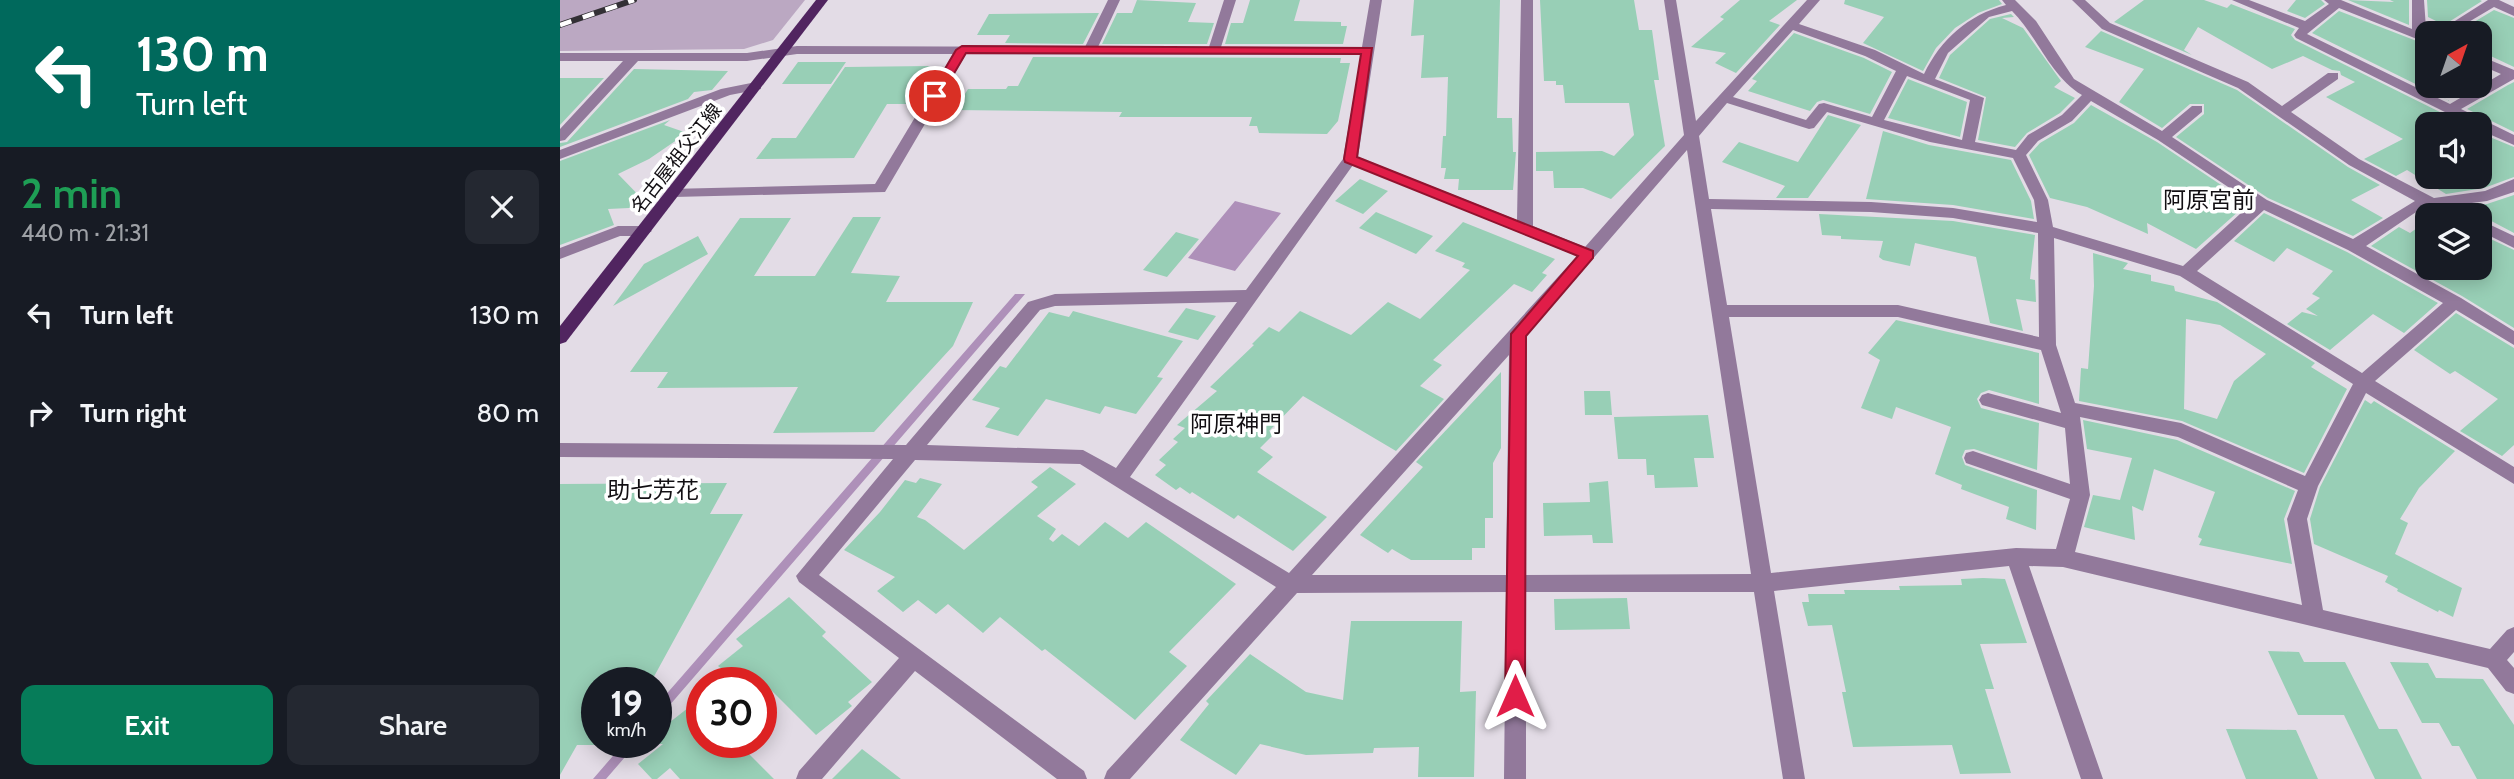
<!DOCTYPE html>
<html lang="en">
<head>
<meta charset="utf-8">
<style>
	:root { --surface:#171b24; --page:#242831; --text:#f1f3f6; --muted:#9ea1a6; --accent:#067c59 }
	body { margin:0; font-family:Cabin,"Noto Sans JP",sans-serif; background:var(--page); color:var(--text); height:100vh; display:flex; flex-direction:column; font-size:26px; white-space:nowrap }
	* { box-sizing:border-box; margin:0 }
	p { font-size:23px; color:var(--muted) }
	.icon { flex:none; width:38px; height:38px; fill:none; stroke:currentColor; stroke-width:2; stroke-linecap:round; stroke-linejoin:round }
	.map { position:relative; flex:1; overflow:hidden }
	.side { display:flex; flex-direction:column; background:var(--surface); width:560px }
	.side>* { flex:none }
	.top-card { background:#00695c; color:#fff; overflow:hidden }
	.needle { width:46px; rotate:40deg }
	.controls { position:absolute; left:1855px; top:21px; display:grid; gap:14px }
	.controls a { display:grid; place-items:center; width:77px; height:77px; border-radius:14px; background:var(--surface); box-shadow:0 4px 18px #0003; font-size:35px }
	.speed { position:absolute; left:21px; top:667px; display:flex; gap:14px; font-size:35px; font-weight:700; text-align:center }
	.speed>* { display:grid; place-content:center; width:91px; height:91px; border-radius:50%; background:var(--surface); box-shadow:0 4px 18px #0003; line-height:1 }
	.speed small { font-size:18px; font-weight:400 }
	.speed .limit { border:10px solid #d22; background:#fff; color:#111 }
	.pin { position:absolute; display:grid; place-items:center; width:60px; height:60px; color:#fff; margin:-30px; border:4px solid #fff; border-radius:50%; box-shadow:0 2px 7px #0007 }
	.me { position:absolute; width:77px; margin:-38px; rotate:0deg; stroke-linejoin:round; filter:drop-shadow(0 0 5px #0008) }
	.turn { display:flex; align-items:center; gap:24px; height:147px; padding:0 21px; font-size:32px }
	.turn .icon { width:91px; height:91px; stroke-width:2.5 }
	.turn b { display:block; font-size:49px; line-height:60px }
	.round { display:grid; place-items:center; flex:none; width:74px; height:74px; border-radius:14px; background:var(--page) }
	.overview { display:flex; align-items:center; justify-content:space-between; height:119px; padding:0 21px }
	h1 { font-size:42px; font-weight:600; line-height:52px; color:#1e9e55 }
	.action { display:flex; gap:14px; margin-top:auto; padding:14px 21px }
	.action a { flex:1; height:80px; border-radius:14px; background:var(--accent); color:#fff; font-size:28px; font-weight:600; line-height:80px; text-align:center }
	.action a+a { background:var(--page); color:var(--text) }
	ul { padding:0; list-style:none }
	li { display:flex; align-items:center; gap:21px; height:98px; padding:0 21px }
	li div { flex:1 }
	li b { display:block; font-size:26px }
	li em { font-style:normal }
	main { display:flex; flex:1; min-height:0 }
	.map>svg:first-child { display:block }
</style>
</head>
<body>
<main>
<section class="side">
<div class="top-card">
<div class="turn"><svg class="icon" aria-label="left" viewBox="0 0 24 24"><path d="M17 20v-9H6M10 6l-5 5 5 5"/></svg><div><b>130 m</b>Turn left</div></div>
</div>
<div class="overview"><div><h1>2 min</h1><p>440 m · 21:31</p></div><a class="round"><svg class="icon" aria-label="close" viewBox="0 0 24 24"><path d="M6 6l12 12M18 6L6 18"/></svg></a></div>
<ul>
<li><svg class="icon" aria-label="left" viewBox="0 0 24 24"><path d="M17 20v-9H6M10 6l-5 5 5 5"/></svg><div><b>Turn left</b></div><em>130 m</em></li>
<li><svg class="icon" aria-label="right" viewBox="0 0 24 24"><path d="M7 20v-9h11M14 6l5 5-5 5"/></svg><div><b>Turn right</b></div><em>80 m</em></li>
</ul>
<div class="action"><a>Exit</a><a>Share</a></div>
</section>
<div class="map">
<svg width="1954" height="779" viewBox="0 0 1954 779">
	<rect width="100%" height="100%" fill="#e3dce6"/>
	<path fill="#bba8c2" d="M 0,0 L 245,0 L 213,40 L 184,49 L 0,51 Z"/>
	<path fill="#ae90b9" d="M 675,201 L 721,213 L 675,271 L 628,258 Z
		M 455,294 L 465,294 L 96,721 L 96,706 Z
		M 65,742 L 78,742 L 46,779 L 33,779 Z"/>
	<path fill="#98cfb6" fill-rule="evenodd" d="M 577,0 L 636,3 L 628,22 L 654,23 L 647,44 L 542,44 L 557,13 L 572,13 Z
		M 690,0 L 740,0 L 734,21 L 781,22 L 781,26 L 787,26 L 783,44 L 665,44 L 671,23 L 683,23 Z
		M 854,0 L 940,0 L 937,118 L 952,118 L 953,152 L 956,152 L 953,190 L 898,190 L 899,179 L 884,179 L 886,168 L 881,168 L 883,136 L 886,136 L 888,77 L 861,78 L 864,35 L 851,36 Z
		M 980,0 L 1074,0 L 1079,30 L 1092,30 L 1099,80 L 1094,80 L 1105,146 L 1051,199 L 1023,188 L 994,188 L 993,171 L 976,171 L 976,152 L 1042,151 L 1054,156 L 1074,135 L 1069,103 L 1005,103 L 1003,85 L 996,85 L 996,81 L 984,81 Z
		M 1180,0 L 1237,0 L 1209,21 L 1220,25 L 1176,73 L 1155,63 L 1166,53 L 1131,47 L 1164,19 L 1160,17 Z
		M 1285,0 L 1439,0 L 1442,4 L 1418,13 L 1395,28 L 1376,48 L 1363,71 L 1303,43 L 1324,17 L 1284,4 Z
		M 1584,0 L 1644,0 L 1667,8 L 1671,4 L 1735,29 L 1731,35 L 1735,40 L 1904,124 L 1867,124 L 1867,177 L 1920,177 L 1920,133 L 1954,147 L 1954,177 L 1924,188 L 1886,194 L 1847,170 L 1836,176 L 1804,159 L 1843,139 L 1766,97 L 1795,82 L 1781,75 L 1780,71 L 1772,70 L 1743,56 L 1712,69 L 1638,27 L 1624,50 L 1632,55 L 1554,22 Z
		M 1736,0 L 1761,0 L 1765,4 L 1745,18 L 1727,11 Z
		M 1788,0 L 1834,2 L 1830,0 L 1849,0 L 1849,25 Z
		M 1867,0 L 1920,0 L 1922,1 L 1884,25 L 1868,17 Z
		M 1934,10 L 1954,18 L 1954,67 L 1920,51 L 1920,33 L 1899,31 Z
		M 1779,11 L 1867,45 L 1867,89 L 1890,101 L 1752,33 Z
		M 539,13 L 523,44 L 445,43 L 450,35 L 417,35 L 429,14 Z
		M 1451,14 L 1454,17 L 1442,18 L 1463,28 L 1501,81 L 1494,87 L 1515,98 L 1500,113 L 1467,133 L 1455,147 L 1418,140 L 1426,97 L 1379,78 L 1390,55 L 1430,19 Z
		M 1541,31 L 1677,90 L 1788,167 L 1820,185 L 1791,200 L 1823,218 L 1793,236 L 1708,198 L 1616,137 L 1644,114 L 1644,104 L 1630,104 L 1602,128 L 1559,102 L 1584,69 L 1525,47 Z
		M 1234,33 L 1304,58 L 1332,72 L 1310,114 L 1263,100 L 1257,102 L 1250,111 L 1188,91 L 1197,81 L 1192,79 Z
		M 473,57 L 781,58 L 780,63 L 790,63 L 778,121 L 767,134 L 699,133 L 697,126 L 689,126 L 692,117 L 559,117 L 562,112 L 395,110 L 408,89 L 446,89 L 448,86 L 458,86 Z
		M 238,62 L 286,62 L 271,84 L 222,84 Z
		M 370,66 L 348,104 L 327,104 L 294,158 L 196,159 L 212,138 L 236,138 L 285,67 Z
		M 74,69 L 168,71 L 152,90 L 134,92 L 128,99 L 0,147 L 0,143 L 7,142 Z
		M 0,78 L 44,78 L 0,125 Z
		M 1348,79 L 1407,102 L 1400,137 L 1328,118 Z
		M 1954,82 L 1954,132 L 1907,109 L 1948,85 Z
		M 1531,105 L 1597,142 L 1688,203 L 1636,249 L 1587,223 L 1588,234 L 1527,207 L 1490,198 L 1469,155 L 1480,143 L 1514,123 Z
		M 1268,115 L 1301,125 L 1248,198 L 1216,198 L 1225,186 L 1162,162 L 1179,142 L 1238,162 Z
		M 110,120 L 104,125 L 127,133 L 89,159 L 58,174 L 90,207 L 48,209 L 54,225 L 0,245 L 0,161 Z
		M 1323,131 L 1369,145 L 1451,160 L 1471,201 L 1474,219 L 1393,205 L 1306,199 Z
		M 800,179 L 828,191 L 803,214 L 775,201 Z
		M 1954,195 L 1954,233 L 1920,215 L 1875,215 L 1884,209 L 1927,204 Z
		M 816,212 L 873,236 L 856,254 L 799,228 Z
		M 1704,213 L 1787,252 L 1878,303 L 1844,333 L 1813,314 L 1770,350 L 1727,324 L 1742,312 L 1758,316 L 1746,309 L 1760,298 L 1752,294 L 1773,271 L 1727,248 L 1714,262 L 1674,241 Z
		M 1259,214 L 1393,221 L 1475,235 L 1470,279 L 1475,280 L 1476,302 L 1456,299 L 1463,331 L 1430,323 L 1416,257 L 1355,243 L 1350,266 L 1323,260 L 1319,257 L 1323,241 L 1281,239 L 1281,236 L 1262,235 Z
		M 293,217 L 321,217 L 291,273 L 340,276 L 326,302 L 413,302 L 393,346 L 314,432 L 213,433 L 238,387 L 97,388 L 108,372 L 70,372 L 180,218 L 231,218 L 194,276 L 255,276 Z
		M 1867,221 L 1867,268 L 1920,268 L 1920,234 L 1954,250 L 1954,328 L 1902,296 L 1811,246 L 1839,227 L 1850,233 Z
		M 903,222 L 995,259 L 982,273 L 987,275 L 972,292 L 954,284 L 873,360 L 882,365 L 860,386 L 884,399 L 836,451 L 743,396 L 709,431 L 714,434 L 700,448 L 713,457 L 697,472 L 767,517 L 733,551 L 678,515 L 674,519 L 632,492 L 630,494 L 620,487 L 616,490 L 595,475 L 606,465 L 599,460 L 618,442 L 613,439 L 625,428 L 617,425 L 657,391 L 650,387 L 694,345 L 692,344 L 709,327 L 719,332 L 740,311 L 791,335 L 828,302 L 860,319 L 910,270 L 902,267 L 905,263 L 875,251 Z
		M 616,232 L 639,239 L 607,277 L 583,270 Z
		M 138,236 L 148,254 L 53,306 L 84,264 Z
		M 1533,253 L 1568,263 L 1563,269 L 1591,275 L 1591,281 L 1614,286 L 1615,291 L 1657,302 L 1755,363 L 1751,367 L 1787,389 L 1744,473 L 1622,421 L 1519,401 L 1521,368 L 1528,369 L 1534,286 ZM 1626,319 L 1660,325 L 1706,354 L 1674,381 L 1657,419 L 1624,409 Z
		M 626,308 L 656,316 L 638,340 L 608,332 Z
		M 513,311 L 623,341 L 597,377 L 603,378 L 576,414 L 545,406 L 540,414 L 486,399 L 458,436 L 425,427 L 440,408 L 412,400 L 440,366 L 446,368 L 489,312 L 509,317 Z
		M 1896,313 L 1954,348 L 1954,445 L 1942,456 L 1900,431 L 1938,399 L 1895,371 L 1890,374 L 1854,350 Z
		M 1336,320 L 1479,353 L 1479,404 L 1429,390 L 1421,393 L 1417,399 L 1421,408 L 1479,423 L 1477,470 L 1414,449 L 1405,450 L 1402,457 L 1405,465 L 1477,490 L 1476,530 L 1446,519 L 1449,507 L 1401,489 L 1402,485 L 1375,474 L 1391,427 L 1336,407 L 1332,419 L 1301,408 L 1320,360 L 1308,353 Z
		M 941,372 L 941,448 L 933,463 L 933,518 L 925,518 L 925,548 L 912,548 L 912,560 L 851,560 L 832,549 L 828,553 L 800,535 L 863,467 L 856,462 Z
		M 1024,391 L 1050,391 L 1052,415 L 1025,415 Z
		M 1805,400 L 1811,404 L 1814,401 L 1895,451 L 1859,488 L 1840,519 L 1848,523 L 1835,554 L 1902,588 L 1893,617 L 1879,610 L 1878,612 L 1837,591 L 1838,589 L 1825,582 L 1828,576 L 1754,544 L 1750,519 L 1760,487 Z
		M 1148,415 L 1154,458 L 1134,458 L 1138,487 L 1095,488 L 1094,475 L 1087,475 L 1086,459 L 1058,459 L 1054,417 Z
		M 1523,420 L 1617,440 L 1735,491 L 1724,519 L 1732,564 L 1639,545 L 1642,539 L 1638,537 L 1655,492 L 1594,469 L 1583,511 L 1572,506 L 1575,540 L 1524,527 L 1533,495 L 1560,500 L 1572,458 L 1527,449 Z
		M 490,467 L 516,484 L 477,516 L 496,529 L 489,539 L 493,542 L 502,534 L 519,546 L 545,522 L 568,538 L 586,522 L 676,584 L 609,652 L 627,666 L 575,720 L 485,649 L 482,651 L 440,617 L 423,633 L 388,604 L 376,614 L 358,600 L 343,612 L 317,591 L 335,577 L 284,550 L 320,512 L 345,480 L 356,483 L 360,478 L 382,484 L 357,517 L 365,520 L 404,550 L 478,487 L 471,482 Z
		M 1048,481 L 1053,543 L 1033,543 L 1032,535 L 984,536 L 983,503 L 1030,502 L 1029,483 Z
		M 167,483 L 150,514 L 183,514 L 91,682 L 37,682 L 37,745 L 17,745 L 0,775 L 0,484 Z
		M 1423,578 L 1445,579 L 1467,643 L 1420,644 L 1434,689 L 1425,689 L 1451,773 L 1400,774 L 1392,745 L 1293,747 L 1282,692 L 1286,692 L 1272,625 L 1248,626 L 1242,602 L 1249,602 L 1248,594 L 1285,594 L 1284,590 L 1340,590 L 1339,586 L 1402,585 L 1401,579 Z
		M 229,597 L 266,632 L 262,636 L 312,682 L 288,702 L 292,706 L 256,735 L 203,682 L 145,682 L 162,669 L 158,666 L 183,646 L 176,639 Z
		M 1067,598 L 1070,629 L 995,630 L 994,599 Z
		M 791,621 L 902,621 L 900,692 L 916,691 L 914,777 L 858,777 L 859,747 L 814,748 L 813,753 L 746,755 L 700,744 L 676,775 L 620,740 L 649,704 L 646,701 L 690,654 L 746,692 L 783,700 Z
		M 1708,651 L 1739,652 L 1744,662 L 1785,662 L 1819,729 L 1837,729 L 1862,779 L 1815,779 L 1784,715 L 1738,715 Z
		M 1830,662 L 1868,663 L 1876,678 L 1923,679 L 1954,725 L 1954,779 L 1917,779 L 1899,746 L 1892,746 L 1879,723 L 1862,723 Z
		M 142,697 L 142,742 L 177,742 L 214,779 L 120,779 L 110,768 L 97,779 L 92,779 L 78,764 L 103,744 L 82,744 L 96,742 L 96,733 Z
		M 1666,729 L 1736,730 L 1758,779 L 1686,779 Z
		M 302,749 L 341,779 L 272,779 Z"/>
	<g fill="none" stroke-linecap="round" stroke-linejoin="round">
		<path fill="#92799b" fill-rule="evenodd" d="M 548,0 L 560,0 L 538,47 L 649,47 L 664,0 L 676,0 L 661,47 L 802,47 L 810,0 L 822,0 L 798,157 L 957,220 L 961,0 L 973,0 L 973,226 L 1025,247 L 1124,135 L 1104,0 L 1116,0 L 1136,121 L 1247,0 L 1260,0 L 1239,24 L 1315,50 L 1364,74 C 1381,39 1408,15 1446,5 L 1442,0 L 1455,0 L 1476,21 L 1514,79 L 1602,131 L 1632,106 L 1642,106 L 1642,112 L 1612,137 L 1707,200 L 1793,239 L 1855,201 L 1789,165 L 1678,88 L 1542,29 L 1512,0 L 1525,0 L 1550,23 L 1688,82 L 1722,106 L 1768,73 L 1778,73 L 1778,79 L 1731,112 L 1799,159 L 1874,198 L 1925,191 L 1954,179 L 1954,192 L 1927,201 L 1859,210 L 1806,246 L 1901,298 L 1954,331 L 1954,345 L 1896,310 L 1815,381 L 1954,467 L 1954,484 L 1806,393 L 1758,486 L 1747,519 L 1763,610 L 1930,649 L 1947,630 L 1954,627 L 1954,652 L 1947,660 L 1954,668 L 1954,694 L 1946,691 L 1928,668 L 1503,567 L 1469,566 L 1543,779 L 1521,779 L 1449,566 L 1214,591 L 1245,779 L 1223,779 L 1194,592 L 966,592 L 966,779 L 944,779 L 946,592 L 737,593 L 570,779 L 544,779 L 547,771 L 716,587 L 520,464 L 355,460 L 259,575 L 524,771 L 527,779 L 497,779 L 355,671 L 262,779 L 236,779 L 239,771 L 339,658 L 239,582 L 236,576 L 333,459 L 0,457 L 0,443 L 346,445 L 468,302 L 495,294 L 686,290 L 783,159 L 801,55 L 406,54 L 325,192 L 114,197 L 109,195 L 107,192 L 109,189 L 315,184 L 393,54 L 237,54 L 187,61 L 78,61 L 5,140 L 0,141 L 0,129 L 63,61 L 0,61 L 0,53 L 187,53 L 237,46 L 525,47 ZM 1452,11 C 1478,37 1490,76 1522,95 L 1502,115 L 1468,135 L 1456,150 L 1415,142 L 1424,98 L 1375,79 L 1388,53 L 1429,17 ZM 1233,30 L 1305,56 L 1336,71 L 1312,117 L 1264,103 L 1259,104 L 1246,120 L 1173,97 ZM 1347,76 L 1410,100 L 1402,140 L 1324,120 ZM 1531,101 L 1598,140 L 1692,203 L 1623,266 L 1493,227 L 1488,200 L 1466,155 L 1478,141 L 1512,121 ZM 1167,103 L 1249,129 L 1254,128 L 1267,112 L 1370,142 L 1453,158 L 1474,200 L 1477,222 L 1393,208 L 1311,202 L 1149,199 L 1139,136 ZM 1127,150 L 1191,574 L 966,575 L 966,336 ZM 793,165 L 1017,256 L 729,573 L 570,477 ZM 1151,209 L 1311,212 L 1393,218 L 1478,233 L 1479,337 L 1338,305 L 1167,305 ZM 1704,210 L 1788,250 L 1883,303 L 1802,373 L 1637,271 ZM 1494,238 L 1620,276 L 1793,384 L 1745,476 L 1621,423 L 1515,403 L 1496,345 ZM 677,302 L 556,468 L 523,450 L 367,445 L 480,310 L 495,306 ZM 1169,317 L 1338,317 L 1481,350 L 1501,413 L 1428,393 L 1422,395 L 1419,400 L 1422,405 L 1505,428 L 1510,484 L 1413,451 L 1406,453 L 1404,458 L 1406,463 L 1510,499 L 1496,549 L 1456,548 L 1211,573 ZM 949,355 L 946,575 L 752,575 ZM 1520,417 L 1618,437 L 1738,490 L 1727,519 L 1742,605 L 1515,552 L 1530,495 Z
			M 1672,0 L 1689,0 L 1745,21 L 1769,4 L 1764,0 L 1781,0 L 1852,29 L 1852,0 L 1864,0 L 1867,43 L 1779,8 L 1747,34 L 1890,104 L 1941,74 L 1920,65 L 1920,56 L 1954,70 L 1954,79 L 1901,109 L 1954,135 L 1954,145 L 1920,130 L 1920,124 L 1909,124 L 1736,38 L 1734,35 L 1739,28 Z
			M 1928,0 L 1939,0 L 1954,7 L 1954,16 L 1934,7 L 1890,33 L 1876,33 Z
			M 196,82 L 201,83 L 201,89 L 170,95 L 0,159 L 0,150 L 161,89 Z
			M 1920,220 L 1954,236 L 1954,248 L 1920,231 Z
			M 58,226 L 84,226 L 92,231 L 84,236 L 60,236 L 0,259 L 0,248 Z"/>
		<path fill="#512560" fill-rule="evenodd" d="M 256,0 L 268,0 L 6,342 L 0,344 L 0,326 Z"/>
		<g stroke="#333035" stroke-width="6">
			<path id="rail" d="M 0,25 L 74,0"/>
		</g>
		<use href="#rail" stroke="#fff" stroke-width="4.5" stroke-dasharray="12" stroke-linecap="butt"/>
	</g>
	<path fill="#e11d48" stroke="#92132f" stroke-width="2" d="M 402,46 L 812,48 L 797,157 L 1033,251 L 1033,258 L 966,336 L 965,696 L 962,703 L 955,705 L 948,703 L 945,696 L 951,334 L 1018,256 L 785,162 L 784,159 L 801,54 L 406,53 L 379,99 L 370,99 L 369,96 L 396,50 Z"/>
	<g text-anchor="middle" stroke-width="7" stroke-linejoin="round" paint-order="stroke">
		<g font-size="19" fill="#120f13" stroke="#fff">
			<text transform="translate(116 158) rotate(-52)" y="7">名古屋祖父江線</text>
		</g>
		<g font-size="23" fill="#120f13" stroke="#fff">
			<text x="1649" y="208">阿原宮前</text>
			<text x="676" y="432">阿原神門</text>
			<text x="93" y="498">助七芳花</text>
		</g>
	</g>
</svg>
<div class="controls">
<a><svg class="needle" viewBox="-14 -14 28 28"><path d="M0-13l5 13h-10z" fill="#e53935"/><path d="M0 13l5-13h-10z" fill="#9ea1a6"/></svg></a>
<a><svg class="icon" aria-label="sound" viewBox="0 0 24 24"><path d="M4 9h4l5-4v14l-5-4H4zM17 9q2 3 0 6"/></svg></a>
<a><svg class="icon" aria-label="layers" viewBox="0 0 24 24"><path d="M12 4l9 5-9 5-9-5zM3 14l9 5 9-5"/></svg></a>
</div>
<div class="speed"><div>19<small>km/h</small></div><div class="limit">30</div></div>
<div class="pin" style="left:375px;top:96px;background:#d93025"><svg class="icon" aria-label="arrive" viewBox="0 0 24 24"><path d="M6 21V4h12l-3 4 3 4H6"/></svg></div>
<svg class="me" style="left:955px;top:696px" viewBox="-20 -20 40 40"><path d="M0-17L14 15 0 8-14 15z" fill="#e11d48" stroke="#fff" stroke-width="4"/></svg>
</div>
</main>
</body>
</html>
